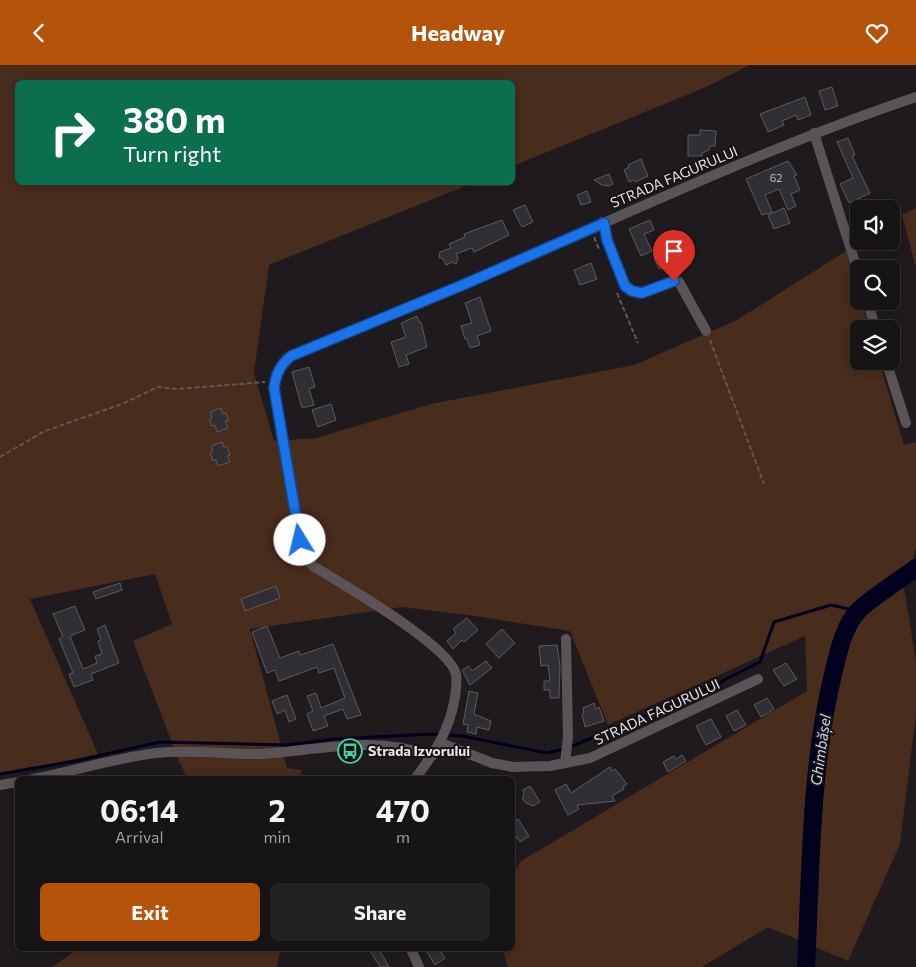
<!DOCTYPE html>
<html lang="en">
<head>
<meta charset="utf-8">
<style>
	:root { --surface:#171416; --page:#242123; --text:#f1f3f6; --muted:#9e9ea1; --line:#363335; --accent:#b45309 }
	body { margin:0; font-family:Commissioner,sans-serif; background:var(--page); color:var(--text); height:100vh; display:flex; flex-direction:column; font-size:19px; white-space:nowrap }
	* { box-sizing:border-box; margin:0 }
	p { font-size:16px; color:var(--muted) }
	.icon { flex:none; width:28px; height:28px; fill:none; stroke:currentColor; stroke-width:2; stroke-linecap:round; stroke-linejoin:round }
	.map { position:relative; flex:1; overflow:hidden }
	.side { position:absolute; left:15px; top:711px; width:500px; height:175px; display:flex; flex-direction:column; background:var(--surface); border-radius:8px; box-shadow:0 2px 12px #0003,0 0 0 1px var(--line) }
	.side>* { flex:none }
	.banner { position:absolute; left:15px; top:15px; width:500px; height:105px; border-radius:8px; box-shadow:0 2px 12px #0003,0 0 0 1px var(--line); background:#0b6e4f; color:#fff; overflow:hidden }
	.tools { position:absolute; left:850px; top:135px; display:grid; gap:10px }
	.tools a { display:grid; place-items:center; width:50px; height:50px; border-radius:8px; background:var(--surface); box-shadow:0 2px 12px #0003,0 0 0 1px var(--line); font-size:25px }
	.pin { position:absolute; display:grid; place-items:center; width:42px; height:42px; color:#fff; margin:-51px -21px; border-radius:50% 50% 50% 0; rotate:-45deg; box-shadow:0 0 5px #0007 }
	.pin .icon { rotate:45deg }
	.me { position:absolute; width:55px; margin:-28px; rotate:351deg; stroke-linejoin:round; filter:drop-shadow(0 0 4px #0008) }
	.turn { display:flex; align-items:center; gap:18px; height:105px; padding:0 25px; font-size:22px }
	.turn .icon { width:65px; height:65px; stroke-width:2.5 }
	.turn b { display:block; font-size:35px; line-height:42px }
	.eta { display:flex; justify-content:space-evenly; align-items:center; height:85px; text-align:center }
	.eta b { font-size:30px; font-weight:700; line-height:35px }
	.button { display:flex; gap:10px; margin-top:auto; padding:10px 25px }
	.button a { flex:1; height:58px; border-radius:8px; background:var(--accent); color:#fff; font-size:20px; font-weight:700; line-height:58px; text-align:center }
	.button a+a { background:var(--page); color:var(--text) }
	header { display:flex; justify-content:space-between; align-items:center; height:65px; padding:0 25px; background:var(--accent); color:#fff; font-size:22px; font-weight:700 }
	.map>svg:first-child { display:block }
</style>
</head>
<body>
<header><svg class="icon" aria-label="back" viewBox="0 0 24 24"><path d="M15 5l-7 7 7 7"/></svg>Headway<svg class="icon" aria-label="heart" viewBox="0 0 24 24"><path d="M12 20l-8-8c-3-5 5-10 8-4 3-6 11-1 8 4z"/></svg></header>
<div class="map">
<svg width="916" height="902" viewBox="0 0 916 902">
	<rect width="100%" height="100%" fill="#1f1a1d"/>
	<path fill="#482c1c" d="M 0,0 L 750,0 L 706,22 L 513,101 L 512,18 L 18,18 L 18,118 L 473,118 L 269,200 L 254,308 L 274,376 L 316,373 L 431,339 L 634,300 L 737,255 L 846,186 L 859,230 L 859,236 L 861,236 L 869,264 L 859,264 L 859,296 L 879,296 L 904,380 L 916,377 L 916,483 L 904,523 L 916,596 L 916,649 L 900,779 L 848,896 L 768,862 L 702,902 L 508,902 L 502,884 L 512,884 L 513,809 L 521,796 L 807,626 L 805,571 L 608,660 L 570,566 L 482,552 L 402,542 L 250,564 L 287,703 L 301,705 L 301,714 L 188,714 L 178,694 L 133,576 L 172,559 L 155,509 L 30,534 L 98,689 L 0,711 Z
		M 916,143 L 916,203 L 902,150 Z
		M 78,884 L 281,884 L 277,902 L 52,902 Z"/>
	<g fill="none" stroke-linecap="round" stroke-linejoin="round">
		<path stroke="#01011d" stroke-width="3" d="M 570,682 L 689,633 L 760,597 L 774,557 L 831,540 L 858,546
			M 0,709 L 75,696 L 160,677 L 288,680 L 334,674 L 432,669 L 462,671 L 547,688 L 563,684"/>
		<path stroke="#01011d" stroke-width="18" d="M 806,902 C 811,803 810,702 834,605 C 839,585 844,561 858,546 C 872,532 900,515 916,503"/>
	</g>
	<path fill="#312f34" stroke="#5c5a60" d="M 832,22 L 838,41 L 825,45 L 819,26 Z
		M 805,32 L 811,50 L 798,55 L 796,50 L 782,56 L 784,60 L 768,67 L 760,49 Z
		M 700,65 L 716,66 L 715,81 L 710,81 L 709,85 L 702,88 L 702,91 L 688,91 L 688,70 L 700,70 Z
		M 848,73 L 855,90 L 852,91 L 870,128 L 849,138 L 840,119 L 853,113 L 837,77 Z
		M 641,94 L 648,111 L 635,117 L 634,115 L 629,117 L 624,105 L 629,102 L 628,100 Z
		M 788,96 L 797,110 L 794,111 L 800,125 L 791,129 L 796,141 L 788,145 L 779,124 L 765,130 L 772,147 L 762,150 L 746,114 Z
		M 609,109 L 613,119 L 609,121 L 602,120 L 594,115 Z
		M 587,126 L 591,137 L 581,140 L 577,130 Z
		M 525,140 L 533,157 L 522,162 L 513,145 Z
		M 784,143 L 790,158 L 774,164 L 768,150 Z
		M 502,155 L 509,170 L 474,187 L 472,183 L 456,189 L 458,194 L 456,199 L 452,197 L 446,200 L 443,194 L 439,192 L 440,187 L 451,183 L 449,179 L 465,172 L 464,169 Z
		M 650,155 L 654,165 L 644,169 L 652,186 L 641,191 L 629,164 Z
		M 681,183 L 685,192 L 676,196 L 678,200 L 671,204 L 669,199 L 659,204 L 654,193 L 671,185 L 672,187 Z
		M 591,198 L 597,214 L 580,220 L 574,205 Z
		M 480,232 L 491,266 L 477,271 L 480,280 L 470,283 L 467,274 L 465,274 L 461,261 L 472,258 L 465,238 Z
		M 417,251 L 419,257 L 421,257 L 427,282 L 406,290 L 409,299 L 399,302 L 391,277 L 406,272 L 401,258 Z
		M 309,302 L 315,322 L 309,324 L 314,340 L 302,343 L 292,307 Z
		M 331,339 L 336,355 L 318,362 L 312,345 Z
		M 221,343 L 223,349 L 226,348 L 229,355 L 225,356 L 228,363 L 217,367 L 215,360 L 212,361 L 209,354 L 212,353 L 210,347 Z
		M 222,377 L 224,382 L 227,381 L 230,390 L 227,391 L 230,397 L 218,401 L 216,395 L 213,396 L 210,387 L 213,386 L 211,381 Z
		M 120,518 L 122,525 L 96,534 L 93,527 Z
		M 276,521 L 280,533 L 245,546 L 241,534 Z
		M 75,541 L 85,565 L 70,571 L 83,604 L 97,598 L 95,591 L 102,589 L 98,576 L 101,575 L 97,564 L 105,560 L 119,598 L 91,609 L 93,615 L 74,622 L 69,609 L 73,608 L 59,574 L 63,572 L 53,549 Z
		M 467,553 L 478,565 L 464,577 L 462,575 L 453,584 L 447,576 L 456,568 L 453,564 Z
		M 267,561 L 280,593 L 299,586 L 300,590 L 333,579 L 361,650 L 347,654 L 343,644 L 324,651 L 328,661 L 313,666 L 307,649 L 313,646 L 307,631 L 316,628 L 321,643 L 345,633 L 334,603 L 319,608 L 317,602 L 279,616 L 275,605 L 267,608 L 252,567 Z
		M 502,564 L 515,578 L 499,593 L 486,579 Z
		M 557,580 L 560,601 L 559,633 L 550,633 L 550,625 L 544,625 L 544,616 L 550,616 L 548,600 L 541,601 L 539,581 Z
		M 486,596 L 492,603 L 470,620 L 462,605 L 469,601 L 472,606 Z
		M 786,598 L 797,614 L 784,621 L 773,605 Z
		M 469,626 L 478,628 L 474,649 L 491,656 L 489,665 L 477,662 L 476,669 L 467,667 L 468,660 L 463,659 Z
		M 287,630 L 296,654 L 289,657 L 285,645 L 277,649 L 272,636 Z
		M 767,633 L 774,644 L 761,652 L 754,640 Z
		M 594,638 L 596,644 L 599,642 L 604,656 L 585,662 L 582,649 L 584,648 L 583,643 Z
		M 737,645 L 746,660 L 734,666 L 726,651 Z
		M 711,654 L 721,672 L 706,680 L 696,661 Z
		M 682,690 L 686,696 L 668,707 L 663,697 L 674,691 L 676,694 Z
		M 610,702 L 612,706 L 615,704 L 627,719 L 623,722 L 624,724 L 612,731 L 615,736 L 577,740 L 579,744 L 568,750 L 555,725 L 566,719 L 571,728 Z
		M 530,721 L 540,737 L 533,741 L 526,738 L 522,733 L 524,732 L 523,725 Z
		M 518,754 L 529,771 L 520,777 L 517,772 L 512,773 L 512,758 Z
		M 369,884 L 379,884 L 389,902 L 380,902 Z
		M 433,884 L 439,884 L 445,893 L 435,900 L 427,887 Z"/>
	<g fill="none" stroke-linecap="round" stroke-linejoin="round">
		<path stroke="#5d595b" stroke-width="2" stroke-dasharray="5 2.5" stroke-linecap="butt" d="M 594,172 L 599,184
			M 617,228 L 638,278
			M 710,275 L 764,419
			M 0,392 L 45,366 L 122,339 L 158,322 L 177,324 L 265,317"/>
		<path stroke="#5a5458" stroke-width="10" d="M 814,68 L 859,210
			M 603,157 L 607,175 L 625,221 L 632,226 L 642,227 L 674,216 L 679,217 L 706,266
			M 867,236 L 876,264
			M 886,296 L 906,358
			M 441,678 L 492,698 L 513,702 L 550,701 L 590,693 L 758,614
			M 565,698 L 568,672 L 566,574
			M 33,714 C 74,706 115,693 156,688 C 191,684 227,690 262,689 C 321,685 374,670 432,691
			M 415,714 C 435,687 449,667 455,632 C 456,625 457,616 456,609 C 449,580 342,519 313,501 L 307,494 L 300,475 L 274,323 C 276,309 280,300 291,291 C 349,267 408,244 466,219 C 615,154 762,84 916,32
			M 0,720 L 18,717
			M 411,884 L 419,902"/>
	</g>
	<g fill="none" stroke-linecap="round" stroke-linejoin="round">
		<g stroke="#114b97" stroke-width="12">
			<path id="route" d="M 300,475 L 274,323 C 276,309 280,300 291,291 L 465,219 L 604,158 L 607,175 L 625,221 L 632,226 L 642,228 L 674,216"/>
		</g>
		<use href="#route" stroke="#1a73e8" stroke-width="9"/>
	</g>
	<defs>
		<g id="bus-ring" transform="scale(1.25)"><circle r="9.5" fill="#151114" stroke="#44d49f" stroke-width="1.5"/><path d="M-5-6H5V4H4V6H2V4H-2V6H-4V4H-5ZM-3.5-4V0h7V-4ZM-3.5 1.2v1.5H-2V1.2ZM2 1.2v1.5H3.5V1.2Z" fill="#44d49f"/></g>
	</defs>
	<g fill-rule="evenodd">
		<use href="#bus-ring" x="350" y="686"/>
	</g>
	<g text-anchor="middle" stroke-width="4" stroke-linejoin="round" paint-order="stroke">
		<g font-size="11" fill="#bab6b9">
			<text x="776" y="117">62</text>
		</g>
		<g font-size="14" fill="#e7e3e5" stroke="#151114">
			<text transform="translate(674 112) rotate(-23)" y="5">STRADA FAGURULUI</text>
			<text transform="translate(657 647) rotate(-25)" y="5">STRADA FAGURULUI</text>
		</g>
		<g font-size="14" font-weight="bold" fill="#e7e3e5" stroke="#151114" text-anchor="start">
			<text x="368" y="691">Strada Izvorului</text>
		</g>
		<g font-size="15" font-style="italic" fill="#ced8f3" stroke="#151114">
			<text transform="translate(821 685) rotate(-82)" y="5">Ghimbășel</text>
		</g>
	</g>
</svg>
<div class="tools">
<a><svg class="icon" aria-label="sound" viewBox="0 0 24 24"><path d="M4 9h4l5-4v14l-5-4H4zM17 9q2 3 0 6"/></svg></a>
<a><svg class="icon" aria-label="search" viewBox="0 0 24 24"><circle cx="10" cy="10" r="6"/><path d="M15 15l6 6"/></svg></a>
<a><svg class="icon" aria-label="layers" viewBox="0 0 24 24"><path d="M12 4l9 5-9 5-9-5zM3 14l9 5 9-5"/></svg></a>
</div>
<div class="pin" style="left:674px;top:216px;background:#d93025"><svg class="icon" aria-label="arrive" viewBox="0 0 24 24"><path d="M6 21V4h12l-3 4 3 4H6"/></svg></div>
<svg class="me" style="left:300px;top:475px" viewBox="-20 -20 40 40"><circle r="19" fill="#fff"/><path d="M0-13L10 11 0 6-10 11z" fill="#1a73e8"/></svg>
<div class="banner">
<div class="turn"><svg class="icon" aria-label="right" viewBox="0 0 24 24"><path d="M7 20v-9h11M14 6l5 5-5 5"/></svg><div><b>380 m</b>Turn right</div></div>
</div>
<section class="side">
<div class="eta">
<div><b>06:14</b><p>Arrival</p></div>
<div><b>2</b><p>min</p></div>
<div><b>470</b><p>m</p></div>
</div>
<div class="button"><a>Exit</a><a>Share</a></div>
</section>
</div>
</body>
</html>
